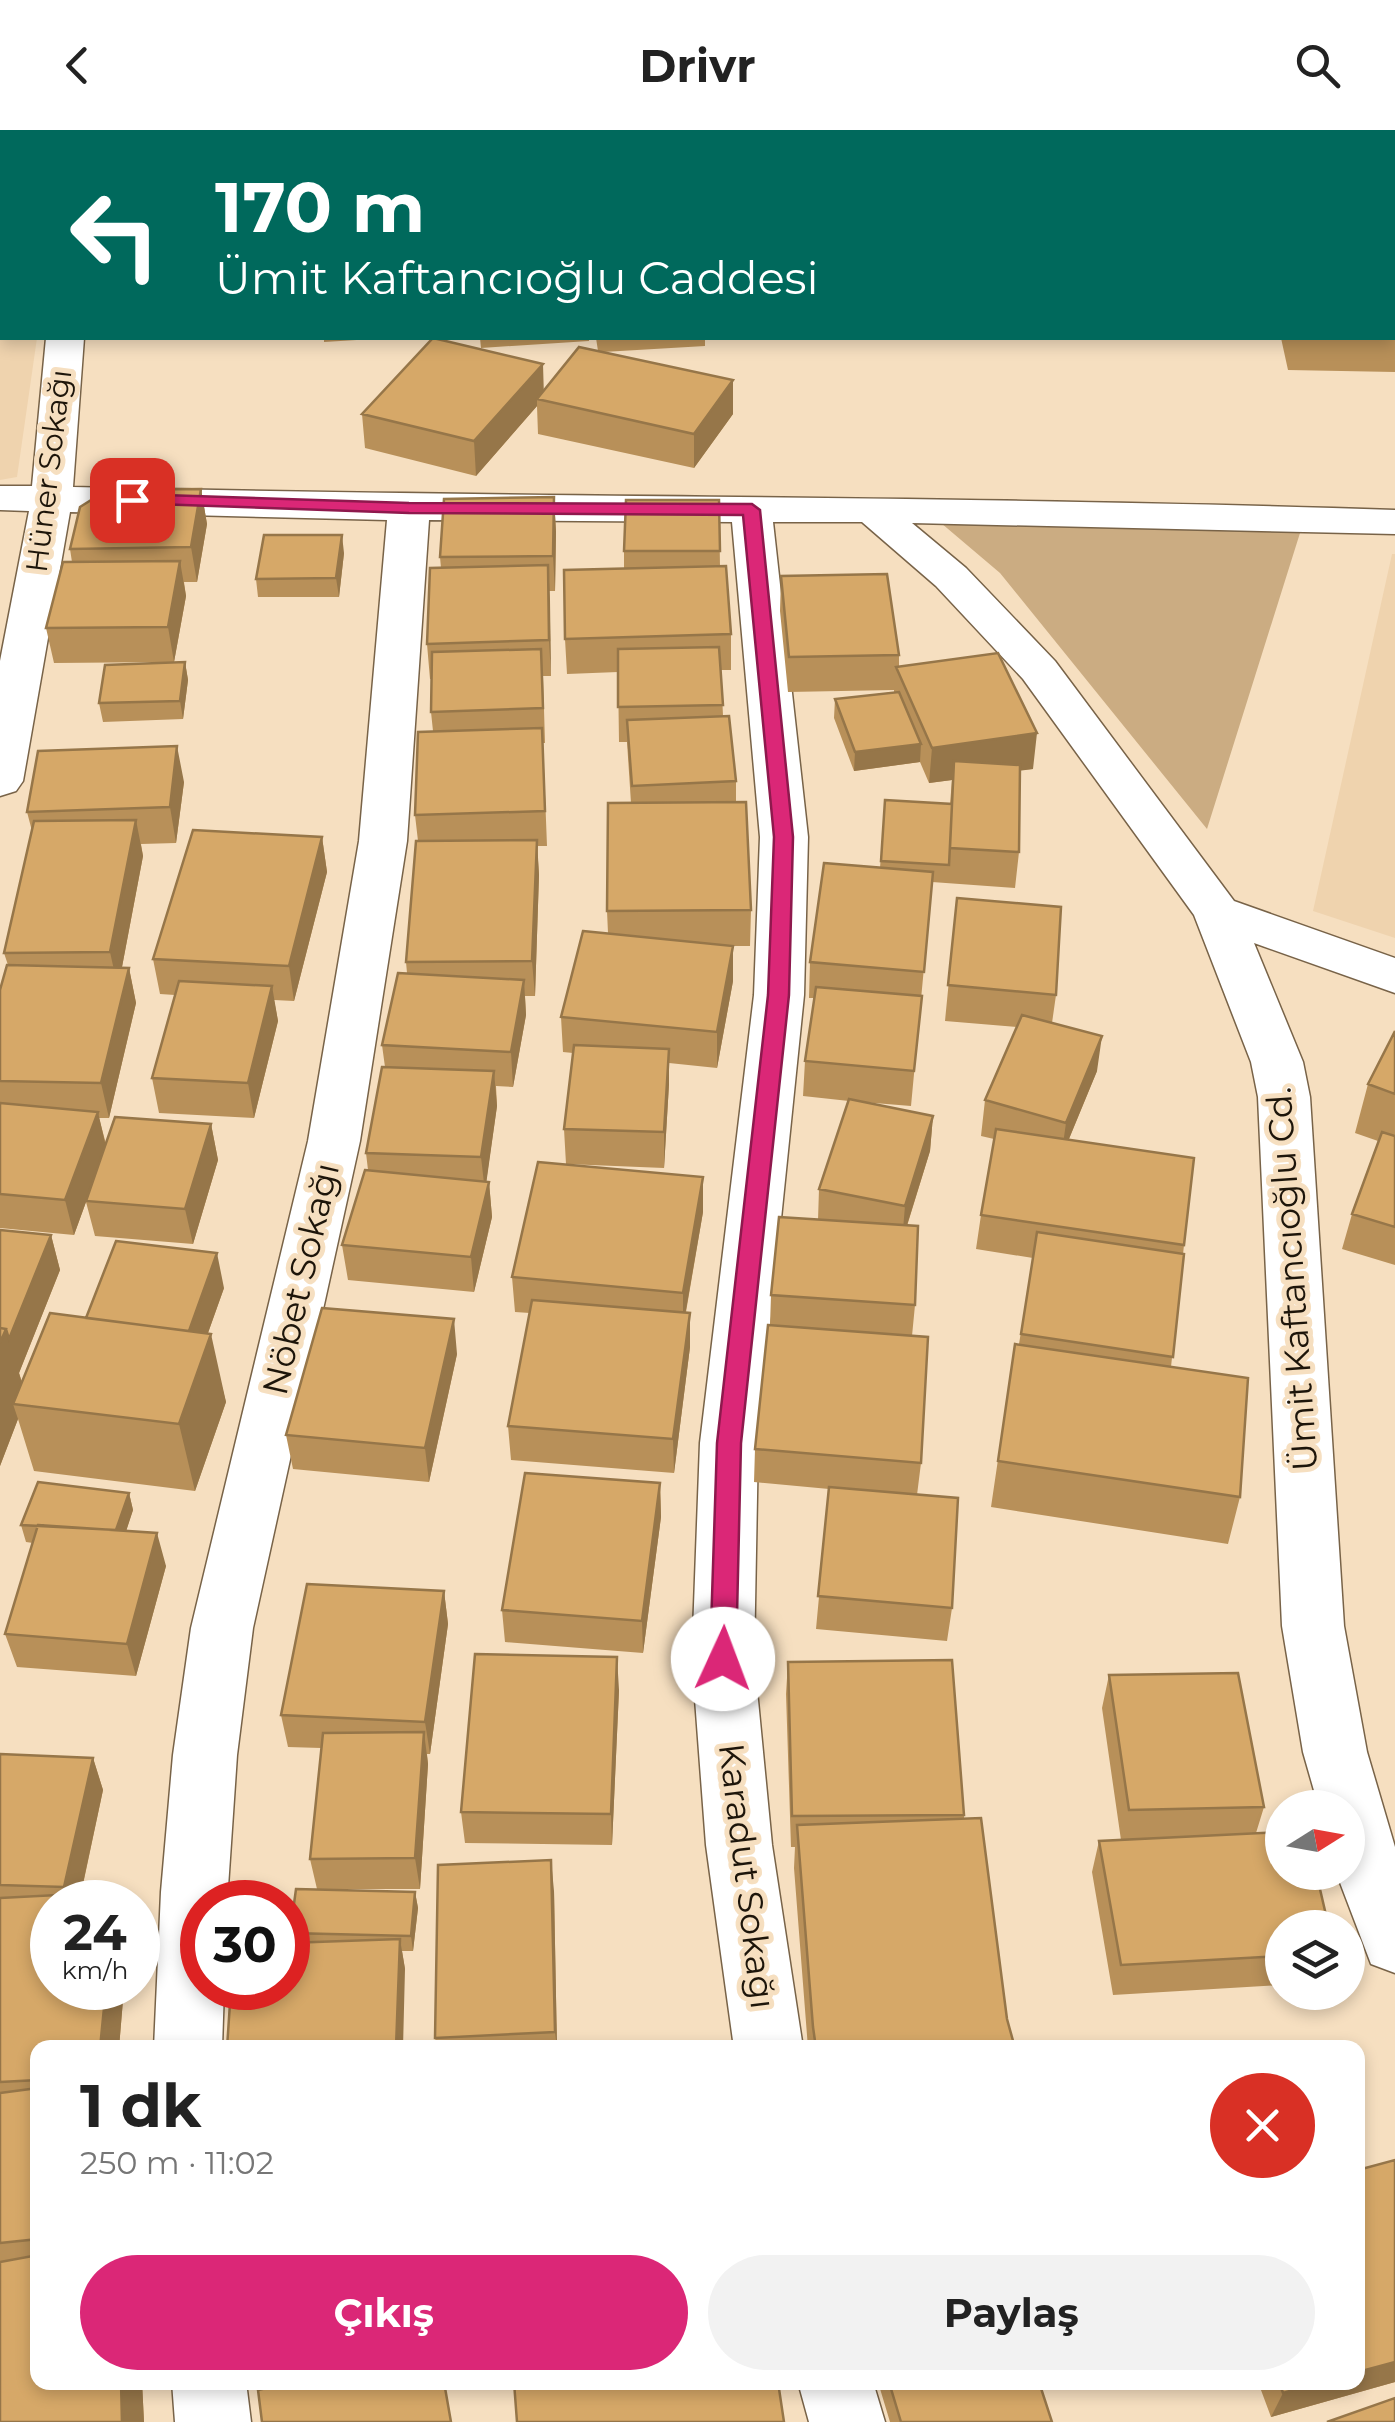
<!DOCTYPE html>
<html lang="tr">
<head>
<meta charset="utf-8">
<style>
	:root { --surface:#fff; --page:#f2f2f2; --text:#222; --muted:#767676; --accent:#db2777 }
	body { margin:0; font-family:Montserrat,sans-serif; background:var(--page); color:var(--text); height:100vh; display:flex; flex-direction:column; font-size:38px; white-space:nowrap }
	* { box-sizing:border-box; margin:0 }
	p { font-size:32px; color:var(--muted) }
	.icon { flex:none; width:55px; height:55px; fill:none; stroke:currentColor; stroke-width:2; stroke-linecap:round; stroke-linejoin:round }
	.map { position:relative; flex:1; overflow:hidden }
	.side { position:absolute; left:30px; top:1910px; width:1335px; height:350px; display:flex; flex-direction:column; background:var(--surface); border-radius:20px; box-shadow:0 5px 15px #0003 }
	.side>* { flex:none }
	.top-card { position:absolute; left:0px; top:0px; width:1395px; height:210px; box-shadow:0 5px 15px #0003; background:#00695c; color:#fff; overflow:hidden }
	.needle { width:65px; rotate:79deg }
	.fabs { position:absolute; left:1265px; top:1660px; display:grid; gap:20px }
	.fabs a { display:grid; place-items:center; width:100px; height:100px; border-radius:50%; background:var(--surface); box-shadow:0 5px 15px #0003; font-size:50px }
	.speed { position:absolute; left:30px; top:1750px; display:flex; gap:20px; font-size:50px; font-weight:700; text-align:center }
	.speed>* { display:grid; place-content:center; width:130px; height:130px; border-radius:50%; background:var(--surface); box-shadow:0 5px 15px #0003; line-height:1 }
	.speed small { font-size:25px; font-weight:400 }
	.speed .limit { border:15px solid #d22; background:#fff; color:#111 }
	.pin { position:absolute; display:grid; place-items:center; width:85px; height:85px; color:#fff; margin:-42px; border-radius:20px; box-shadow:0 5px 15px #0006 }
	.me { position:absolute; width:110px; margin:-55px; rotate:2deg; stroke-linejoin:round; filter:drop-shadow(0 0 8px #0008) }
	.turn { display:flex; align-items:center; gap:35px; height:210px; padding:0 50px; font-size:45px }
	.turn .icon { width:130px; height:130px; stroke-width:2.5 }
	.turn b { display:block; font-size:70px; line-height:85px }
	.round { display:grid; place-items:center; flex:none; width:105px; height:105px; border-radius:52px; background:var(--page) }
	.overview { display:flex; align-items:center; justify-content:space-between; height:170px; padding:0 50px }
	h1 { font-size:60px; font-weight:700; line-height:75px }
	.cta { display:flex; gap:20px; margin-top:auto; padding:20px 50px }
	.cta a { flex:1; height:115px; border-radius:60px; background:var(--accent); color:#fff; font-size:40px; font-weight:700; line-height:115px; text-align:center }
	.cta a+a { background:var(--page); color:var(--text) }
	header { display:flex; justify-content:space-between; align-items:center; height:130px; padding:0 50px; background:var(--surface); font-size:45px; font-weight:700 }
	.map>svg:first-child { display:block }
</style>
</head>
<body>
<header><svg class="icon" aria-label="back" viewBox="0 0 24 24"><path d="M15 5l-7 7 7 7"/></svg>Drivr<svg class="icon" aria-label="search" viewBox="0 0 24 24"><circle cx="10" cy="10" r="6"/><path d="M15 15l6 6"/></svg></header>
<div class="map">
<svg width="1395" height="2292" viewBox="0 0 1395 2292">
	<rect width="100%" height="100%" fill="#f6dfc0"/>
	<path fill="#efd3ae" d="M 0,72 L 2,208 L 37,208 L 17,347 L 0,350 Z
		M 1392,424 L 1395,424 L 1395,808 L 1313,781 Z"/>
	<path fill="#cbac82" d="M 1040,385 L 1300,403 L 1207,699 L 1000,443 L 941,393 Z"/>
	<g fill="none" stroke-linecap="round" stroke-linejoin="round">
		<g stroke="#786348" stroke-width="3">
			<path id="minor" d="M 1303,0 L 1337,0 L 1338,2 L 1304,2 Z
				M 0,37 L 2,38 L 2,59 L 0,59 Z
				M 1392,146 L 1395,146 L 1395,168 L 1392,168 Z
				M 46,208 L 84,208 L 73,357 C 515,368 954,365 1395,380 L 1395,404 L 912,393 L 966,438 L 1055,531 L 1234,771 L 1395,828 L 1395,863 L 1254,813 L 1303,932 L 1310,967 L 1344,1496 L 1367,1622 L 1395,1717 L 1395,1843 L 1371,1834 L 1339,1750 L 1337,1742 L 1348,1742 L 1348,1678 L 1319,1678 L 1303,1622 L 1282,1496 L 1258,967 L 1251,932 L 1194,785 L 1023,549 L 936,456 L 862,392 L 773,392 L 808,707 L 804,865 L 758,1313 L 754,1529 L 772,1715 L 803,1918 L 734,1918 L 706,1715 L 692,1529 L 700,1313 L 754,865 L 760,707 L 732,392 L 429,390 L 407,711 L 360,1011 L 253,1498 L 237,1625 L 227,1772 L 202,1772 L 202,1858 L 224,1858 L 222,1918 L 154,1918 L 161,1762 L 173,1625 L 191,1498 L 308,1011 L 359,711 L 387,390 L 70,382 L 23,651 L 16,661 L 0,666 L 0,531 L 29,381 L 0,380 L 0,356 L 32,356 Z
				M 172,2252 L 246,2252 L 251,2292 L 175,2292 Z
				M 798,2252 L 873,2252 L 885,2292 L 809,2292 Z"/>
		</g>
		<use href="#minor" fill="#fff" fill-rule="evenodd"/>
	</g>
	<path fill="#b89059" d="M 1392,24 L 1395,27 L 1395,118 L 1392,118 Z
		M 1395,162 L 1395,242 L 1288,240 L 1281,208 L 1392,208 Z
		M 324,208 L 389,208 L 324,212 Z
		M 480,208 L 589,208 L 589,211 L 481,218 Z
		M 596,208 L 705,208 L 705,216 L 603,222 L 733,284 L 694,338 L 538,304 L 537,276 L 476,346 L 365,318 L 362,284 L 544,260 L 598,221 Z
		M 201,359 L 207,394 L 197,452 L 184,452 L 186,466 L 174,532 L 185,532 L 188,550 L 183,589 L 103,592 L 99,573 L 169,532 L 54,533 L 46,498 L 72,432 L 70,419 Z
		M 554,367 L 556,402 L 555,461 L 549,461 L 551,546 L 543,546 L 545,613 L 543,613 L 547,716 L 537,716 L 539,745 L 535,866 L 525,866 L 526,885 L 513,957 L 496,956 L 497,976 L 486,1052 L 489,1052 L 492,1087 L 474,1162 L 348,1150 L 342,1115 L 368,1040 L 366,1023 L 385,937 L 382,915 L 407,843 L 406,832 L 418,711 L 415,685 L 433,601 L 431,582 L 432,549 L 430,549 L 427,514 L 441,438 L 440,427 Z
		M 719,370 L 720,437 L 731,504 L 731,540 L 721,540 L 723,586 L 736,651 L 736,672 L 751,780 L 750,816 L 733,816 L 733,851 L 717,938 L 669,933 L 669,954 L 664,1038 L 566,1034 L 564,999 L 573,923 L 563,922 L 561,887 L 608,803 L 607,781 L 631,673 L 627,612 L 619,612 L 618,542 L 567,544 L 565,509 L 624,439 L 624,421 Z
		M 344,423 L 339,467 L 258,467 L 256,449 Z
		M 781,446 L 899,525 L 899,536 L 1033,639 L 1020,640 L 1019,722 L 1015,758 L 932,752 L 911,976 L 862,972 L 933,986 L 930,1021 L 907,1096 L 915,1175 L 912,1206 L 921,1333 L 917,1365 L 952,1478 L 947,1511 L 816,1499 L 829,1359 L 754,1352 L 755,1319 L 770,1195 L 771,1165 L 818,1090 L 819,1059 L 849,971 L 803,966 L 805,931 L 814,868 L 809,868 L 810,832 L 880,738 L 885,670 L 950,674 L 952,650 L 929,653 L 920,632 L 854,641 L 834,588 L 835,569 L 894,562 L 894,560 L 788,562 L 780,481 Z
		M 184,652 L 176,713 L 141,714 L 143,726 L 122,837 L 129,838 L 136,873 L 109,988 L 99,988 L 106,1014 L 211,994 L 218,1030 L 193,1114 L 95,1106 L 86,1072 L 74,1105 L 0,1098 L 0,860 L 8,835 L 4,823 L 32,701 L 27,682 Z
		M 322,707 L 327,742 L 294,871 L 274,870 L 278,891 L 254,988 L 159,983 L 152,948 L 175,865 L 160,864 L 153,829 Z
		M 957,768 L 1056,865 L 1052,893 L 1097,941 L 1069,1009 L 1184,1115 L 1171,1237 L 1240,1367 L 1228,1414 L 991,1377 L 1015,1214 L 1019,1214 L 1033,1128 L 976,1119 L 981,1085 L 994,1009 L 981,1006 L 985,970 L 1017,897 L 945,891 Z
		M 1395,901 L 1395,1135 L 1342,1119 L 1352,1084 L 1378,1011 L 1355,1003 L 1368,954 Z
		M 703,1082 L 686,1182 L 690,1217 L 674,1343 L 511,1330 L 508,1296 L 530,1183 L 515,1182 L 512,1147 Z
		M 0,1100 L 51,1105 L 60,1140 L 19,1243 L 22,1252 L 86,1188 L 224,1158 L 208,1203 L 226,1272 L 195,1361 L 34,1341 L 18,1289 L 0,1336 Z
		M 457,1224 L 429,1352 L 293,1339 L 286,1305 Z
		M 660,1353 L 661,1387 L 643,1523 L 505,1512 L 502,1480 Z
		M 129,1363 L 133,1380 L 126,1401 L 166,1436 L 136,1546 L 17,1537 L 5,1504 L 33,1413 L 26,1412 L 21,1395 Z
		M 444,1461 L 448,1494 L 430,1624 L 427,1624 L 428,1634 L 420,1759 L 317,1759 L 310,1729 L 321,1618 L 288,1617 L 281,1585 Z
		M 788,1532 L 964,1685 L 964,1689 L 1007,1889 L 1015,1918 L 808,1918 L 794,1738 L 795,1717 L 791,1717 L 786,1564 Z
		M 1109,1545 L 1264,1677 L 1256,1703 L 1282,1798 L 1282,1855 L 1113,1865 L 1092,1742 L 1099,1711 L 1121,1710 L 1102,1578 Z
		M 619,1560 L 612,1715 L 465,1713 L 461,1682 Z
		M 0,1624 L 93,1628 L 103,1660 L 81,1764 L 115,1762 L 118,1772 L 52,1772 L 124,1858 L 119,1918 L 38,1918 L 38,2252 L 142,2252 L 144,2292 L 0,2292 Z
		M 554,1761 L 557,1918 L 437,1918 L 435,1908 Z
		M 415,1762 L 418,1778 L 413,1821 L 402,1821 L 405,1839 L 292,1813 L 290,1803 Z
		M 1395,2030 L 1395,2252 L 1271,2287 L 1258,2252 L 1358,2252 Z
		M 878,2252 L 1039,2252 L 1052,2292 L 890,2292 Z"/>
	<path fill="#967649" d="M 0,100 L 2,112 L 2,124 L 0,126 Z
		M 543,234 L 544,268 L 537,269 L 537,276 L 476,346 L 474,311 Z
		M 733,250 L 733,284 L 694,338 L 694,304 Z
		M 201,359 L 207,394 L 197,452 L 191,417 Z
		M 554,367 L 556,402 L 555,461 L 553,426 Z
		M 342,405 L 344,423 L 339,467 L 336,448 Z
		M 180,431 L 186,466 L 174,532 L 168,497 Z
		M 548,435 L 550,470 L 551,546 L 549,510 Z
		M 185,532 L 188,550 L 183,589 L 180,571 Z
		M 1037,603 L 1033,639 L 953,650 L 954,631 L 952,650 L 929,653 L 932,618 Z
		M 921,614 L 920,632 L 854,641 L 855,622 Z
		M 177,616 L 184,652 L 176,713 L 170,677 Z
		M 136,690 L 143,726 L 118,858 L 110,822 Z
		M 322,707 L 327,742 L 294,871 L 289,836 Z
		M 537,710 L 539,745 L 535,866 L 532,831 Z
		M 733,816 L 733,851 L 717,938 L 717,902 Z
		M 129,838 L 136,873 L 109,988 L 101,953 Z
		M 524,850 L 526,885 L 513,957 L 511,922 Z
		M 272,856 L 278,891 L 254,988 L 248,953 Z
		M 1102,906 L 1097,941 L 1061,1028 L 1066,993 Z
		M 669,919 L 669,954 L 664,1038 L 664,1002 Z
		M 494,941 L 497,976 L 485,1062 L 481,1027 Z
		M 98,982 L 106,1017 L 74,1105 L 65,1070 Z
		M 933,986 L 930,1021 L 902,1111 L 905,1076 Z
		M 211,994 L 218,1030 L 193,1114 L 185,1079 Z
		M 703,1047 L 703,1082 L 683,1197 L 683,1163 Z
		M 489,1052 L 492,1087 L 474,1162 L 471,1127 Z
		M 51,1105 L 60,1140 L 19,1243 L 26,1267 L 13,1274 L 18,1289 L 0,1336 L 0,1213 Z
		M 217,1123 L 224,1158 L 189,1256 L 181,1222 Z
		M 690,1183 L 690,1217 L 674,1343 L 673,1309 Z
		M 454,1189 L 457,1224 L 429,1352 L 425,1318 Z
		M 211,1204 L 226,1272 L 195,1361 L 179,1294 Z
		M 660,1353 L 661,1387 L 643,1523 L 642,1491 Z
		M 129,1363 L 133,1380 L 119,1423 L 114,1406 Z
		M 157,1403 L 166,1436 L 136,1546 L 127,1514 Z
		M 444,1461 L 448,1494 L 430,1624 L 425,1592 Z
		M 617,1527 L 619,1560 L 612,1715 L 611,1684 Z
		M 424,1602 L 428,1634 L 420,1759 L 415,1728 Z
		M 93,1628 L 103,1660 L 79,1772 L 70,1772 L 64,1757 Z
		M 551,1730 L 554,1761 L 557,1918 L 555,1902 Z
		M 415,1762 L 418,1778 L 413,1821 L 411,1806 Z
		M 400,1809 L 405,1839 L 403,1918 L 396,1918 Z
		M 106,1858 L 124,1858 L 119,1918 L 100,1918 Z
		M 1395,2232 L 1395,2252 L 1271,2287 L 1283,2263 L 1320,2252 L 1358,2252 L 1358,2242 Z
		M 121,2252 L 142,2252 L 144,2292 L 122,2292 Z"/>
	<path fill="#d6a868" stroke="#967649" stroke-width="2.5" d="M 1392,24 L 1395,27 L 1395,73 L 1392,73 Z
		M 1392,162 L 1395,162 L 1395,208 L 1370,208 L 1392,208 Z
		M 433,208 L 543,234 L 474,311 L 362,284 Z
		M 579,217 L 733,250 L 694,304 L 537,269 Z
		M 201,359 L 191,417 L 70,419 L 80,377 L 107,360 Z
		M 554,367 L 553,426 L 440,427 L 444,369 Z
		M 626,370 L 719,370 L 720,421 L 624,421 Z
		M 264,405 L 342,405 L 336,448 L 256,449 Z
		M 180,431 L 168,497 L 46,498 L 63,432 Z
		M 548,435 L 549,510 L 427,514 L 430,438 Z
		M 726,436 L 731,504 L 565,509 L 564,440 Z
		M 887,444 L 899,525 L 789,527 L 781,446 Z
		M 719,517 L 723,575 L 618,577 L 618,519 Z
		M 541,519 L 543,578 L 431,582 L 432,522 Z
		M 998,523 L 1037,603 L 932,618 L 896,537 Z
		M 185,532 L 180,571 L 99,573 L 105,535 Z
		M 899,562 L 921,614 L 855,622 L 835,569 Z
		M 729,586 L 736,651 L 632,656 L 627,590 Z
		M 542,598 L 545,681 L 415,685 L 418,602 Z
		M 177,616 L 170,677 L 27,682 L 38,621 Z
		M 954,631 L 1020,635 L 1019,722 L 950,718 Z
		M 885,670 L 952,674 L 949,735 L 881,731 Z
		M 746,672 L 751,780 L 607,781 L 608,673 Z
		M 136,690 L 110,822 L 4,823 L 34,691 Z
		M 193,700 L 322,707 L 289,836 L 153,829 Z
		M 537,710 L 532,831 L 406,832 L 416,711 Z
		M 824,733 L 933,742 L 924,842 L 810,832 Z
		M 957,768 L 1061,777 L 1056,865 L 948,855 Z
		M 583,801 L 733,816 L 717,902 L 561,887 Z
		M 7,835 L 129,838 L 101,953 L 0,951 L 0,860 Z
		M 398,843 L 524,850 L 511,922 L 382,915 Z
		M 179,851 L 272,856 L 248,953 L 152,948 Z
		M 816,857 L 922,866 L 914,941 L 805,931 Z
		M 1022,885 L 1102,906 L 1066,993 L 985,970 Z
		M 1395,901 L 1395,964 L 1368,954 Z
		M 574,915 L 669,919 L 664,1002 L 564,999 Z
		M 382,937 L 494,941 L 481,1027 L 366,1023 Z
		M 849,969 L 933,986 L 905,1076 L 819,1059 Z
		M 0,973 L 98,982 L 65,1070 L 0,1064 Z
		M 115,987 L 211,994 L 185,1079 L 86,1071 Z
		M 996,999 L 1194,1028 L 1184,1115 L 981,1085 Z
		M 1382,1002 L 1395,1006 L 1395,1097 L 1352,1084 Z
		M 538,1032 L 703,1047 L 683,1163 L 512,1147 Z
		M 365,1040 L 489,1052 L 471,1127 L 342,1115 Z
		M 779,1087 L 918,1096 L 915,1175 L 771,1165 Z
		M 0,1100 L 51,1105 L 9,1209 L 6,1199 L 0,1198 Z
		M 1037,1102 L 1184,1124 L 1173,1227 L 1021,1204 Z
		M 116,1111 L 217,1123 L 189,1201 L 86,1188 Z
		M 532,1170 L 690,1183 L 673,1309 L 508,1296 Z
		M 322,1178 L 454,1189 L 425,1318 L 286,1305 Z
		M 50,1183 L 211,1204 L 179,1294 L 13,1274 Z
		M 768,1195 L 928,1207 L 921,1333 L 755,1319 Z
		M 0,1198 L 6,1199 L 0,1213 Z
		M 1015,1214 L 1248,1248 L 1240,1367 L 998,1331 Z
		M 525,1343 L 660,1353 L 642,1491 L 502,1480 Z
		M 38,1352 L 129,1363 L 116,1400 L 21,1395 Z
		M 829,1357 L 958,1368 L 952,1478 L 818,1466 Z
		M 38,1395 L 157,1403 L 127,1514 L 5,1504 Z
		M 307,1454 L 444,1461 L 425,1592 L 281,1585 Z
		M 475,1524 L 617,1527 L 611,1684 L 461,1682 Z
		M 952,1530 L 964,1685 L 792,1686 L 788,1532 Z
		M 1238,1543 L 1264,1677 L 1129,1680 L 1109,1545 Z
		M 424,1602 L 415,1728 L 310,1729 L 323,1603 Z
		M 0,1624 L 93,1628 L 64,1757 L 0,1755 Z
		M 981,1688 L 1007,1889 L 1015,1918 L 816,1918 L 813,1897 L 797,1695 Z
		M 1282,1702 L 1282,1742 L 1316,1742 L 1329,1798 L 1282,1798 L 1282,1826 L 1121,1835 L 1099,1711 Z
		M 551,1730 L 555,1902 L 435,1908 L 438,1735 Z
		M 296,1759 L 415,1762 L 411,1806 L 290,1803 Z
		M 115,1762 L 114,1772 L 52,1772 L 52,1858 L 106,1858 L 100,1918 L 38,1918 L 38,1950 L 0,1952 L 0,1768 Z
		M 400,1809 L 396,1918 L 227,1918 L 231,1858 L 288,1858 L 288,1813 Z
		M 38,1958 L 38,2109 L 0,2113 L 0,1963 Z
		M 1395,2030 L 1395,2232 L 1358,2242 L 1358,2040 Z
		M 38,2125 L 38,2252 L 121,2252 L 122,2292 L 0,2292 L 0,2132 Z
		M 292,2252 L 444,2252 L 451,2292 L 262,2292 L 258,2260 Z
		M 514,2252 L 778,2252 L 784,2292 L 517,2292 Z
		M 889,2252 L 1039,2252 L 1052,2292 L 901,2292 Z
		M 1279,2252 L 1320,2252 L 1283,2263 Z
		M 1395,2268 L 1395,2292 L 1327,2292 Z"/>
	<path fill="#db2777" stroke="#8e194d" stroke-width="2.5" d="M 132,364 L 409,373 L 752,374 L 760,380 L 793,707 L 789,865 L 741,1313 L 736,1529 L 732,1537 L 723,1540 L 714,1537 L 710,1529 L 717,1313 L 768,865 L 774,707 L 743,385 L 409,383 L 126,373 L 126,366 Z"/>
	<g text-anchor="middle" stroke-width="10" stroke-linejoin="round" paint-order="stroke">
		<g font-size="30" fill="#1d150a" stroke="#f6dfc0">
			<text transform="translate(49 341) rotate(-83)" y="10">Hüner Sokağı</text>
		</g>
		<g font-size="35" fill="#1d150a" stroke="#f6dfc0">
			<text transform="translate(301 1149) rotate(-77)" y="12">Nöbet Sokağı</text>
			<text transform="translate(1292 1149) rotate(-94)" y="12">Ümit Kaftancıoğlu Cd.</text>
			<text transform="translate(747 1746) rotate(83)" y="12">Karadut Sokağı</text>
		</g>
	</g>
</svg>
<div class="fabs">
<a><svg class="needle" viewBox="-14 -14 28 28"><path d="M0-13l5 13h-10z" fill="#e53935"/><path d="M0 13l5-13h-10z" fill="#767676"/></svg></a>
<a><svg class="icon" aria-label="layers" viewBox="0 0 24 24"><path d="M12 4l9 5-9 5-9-5zM3 14l9 5 9-5"/></svg></a>
</div>
<div class="speed"><div>24<small>km/h</small></div><div class="limit">30</div></div>
<div class="pin" style="left:132px;top:370px;background:#d93025"><svg class="icon" aria-label="arrive" viewBox="0 0 24 24"><path d="M6 21V4h12l-3 4 3 4H6"/></svg></div>
<svg class="me" style="left:723px;top:1529px" viewBox="-20 -20 40 40"><circle r="19" fill="#fff"/><path d="M0-13L10 11 0 6-10 11z" fill="#db2777"/></svg>
<div class="top-card">
<div class="turn"><svg class="icon" aria-label="left" viewBox="0 0 24 24"><path d="M17 20v-9H6M10 6l-5 5 5 5"/></svg><div><b>170 m</b>Ümit Kaftancıoğlu Caddesi</div></div>
</div>
<section class="side">
<div class="overview"><div><h1>1 dk</h1><p>250 m · 11:02</p></div><a class="round" style="background:#d93025;color:#fff"><svg class="icon" aria-label="close" viewBox="0 0 24 24"><path d="M6 6l12 12M18 6L6 18"/></svg></a></div>
<div class="cta"><a>Çıkış</a><a>Paylaş</a></div>
</section>
</div>
</body>
</html>
